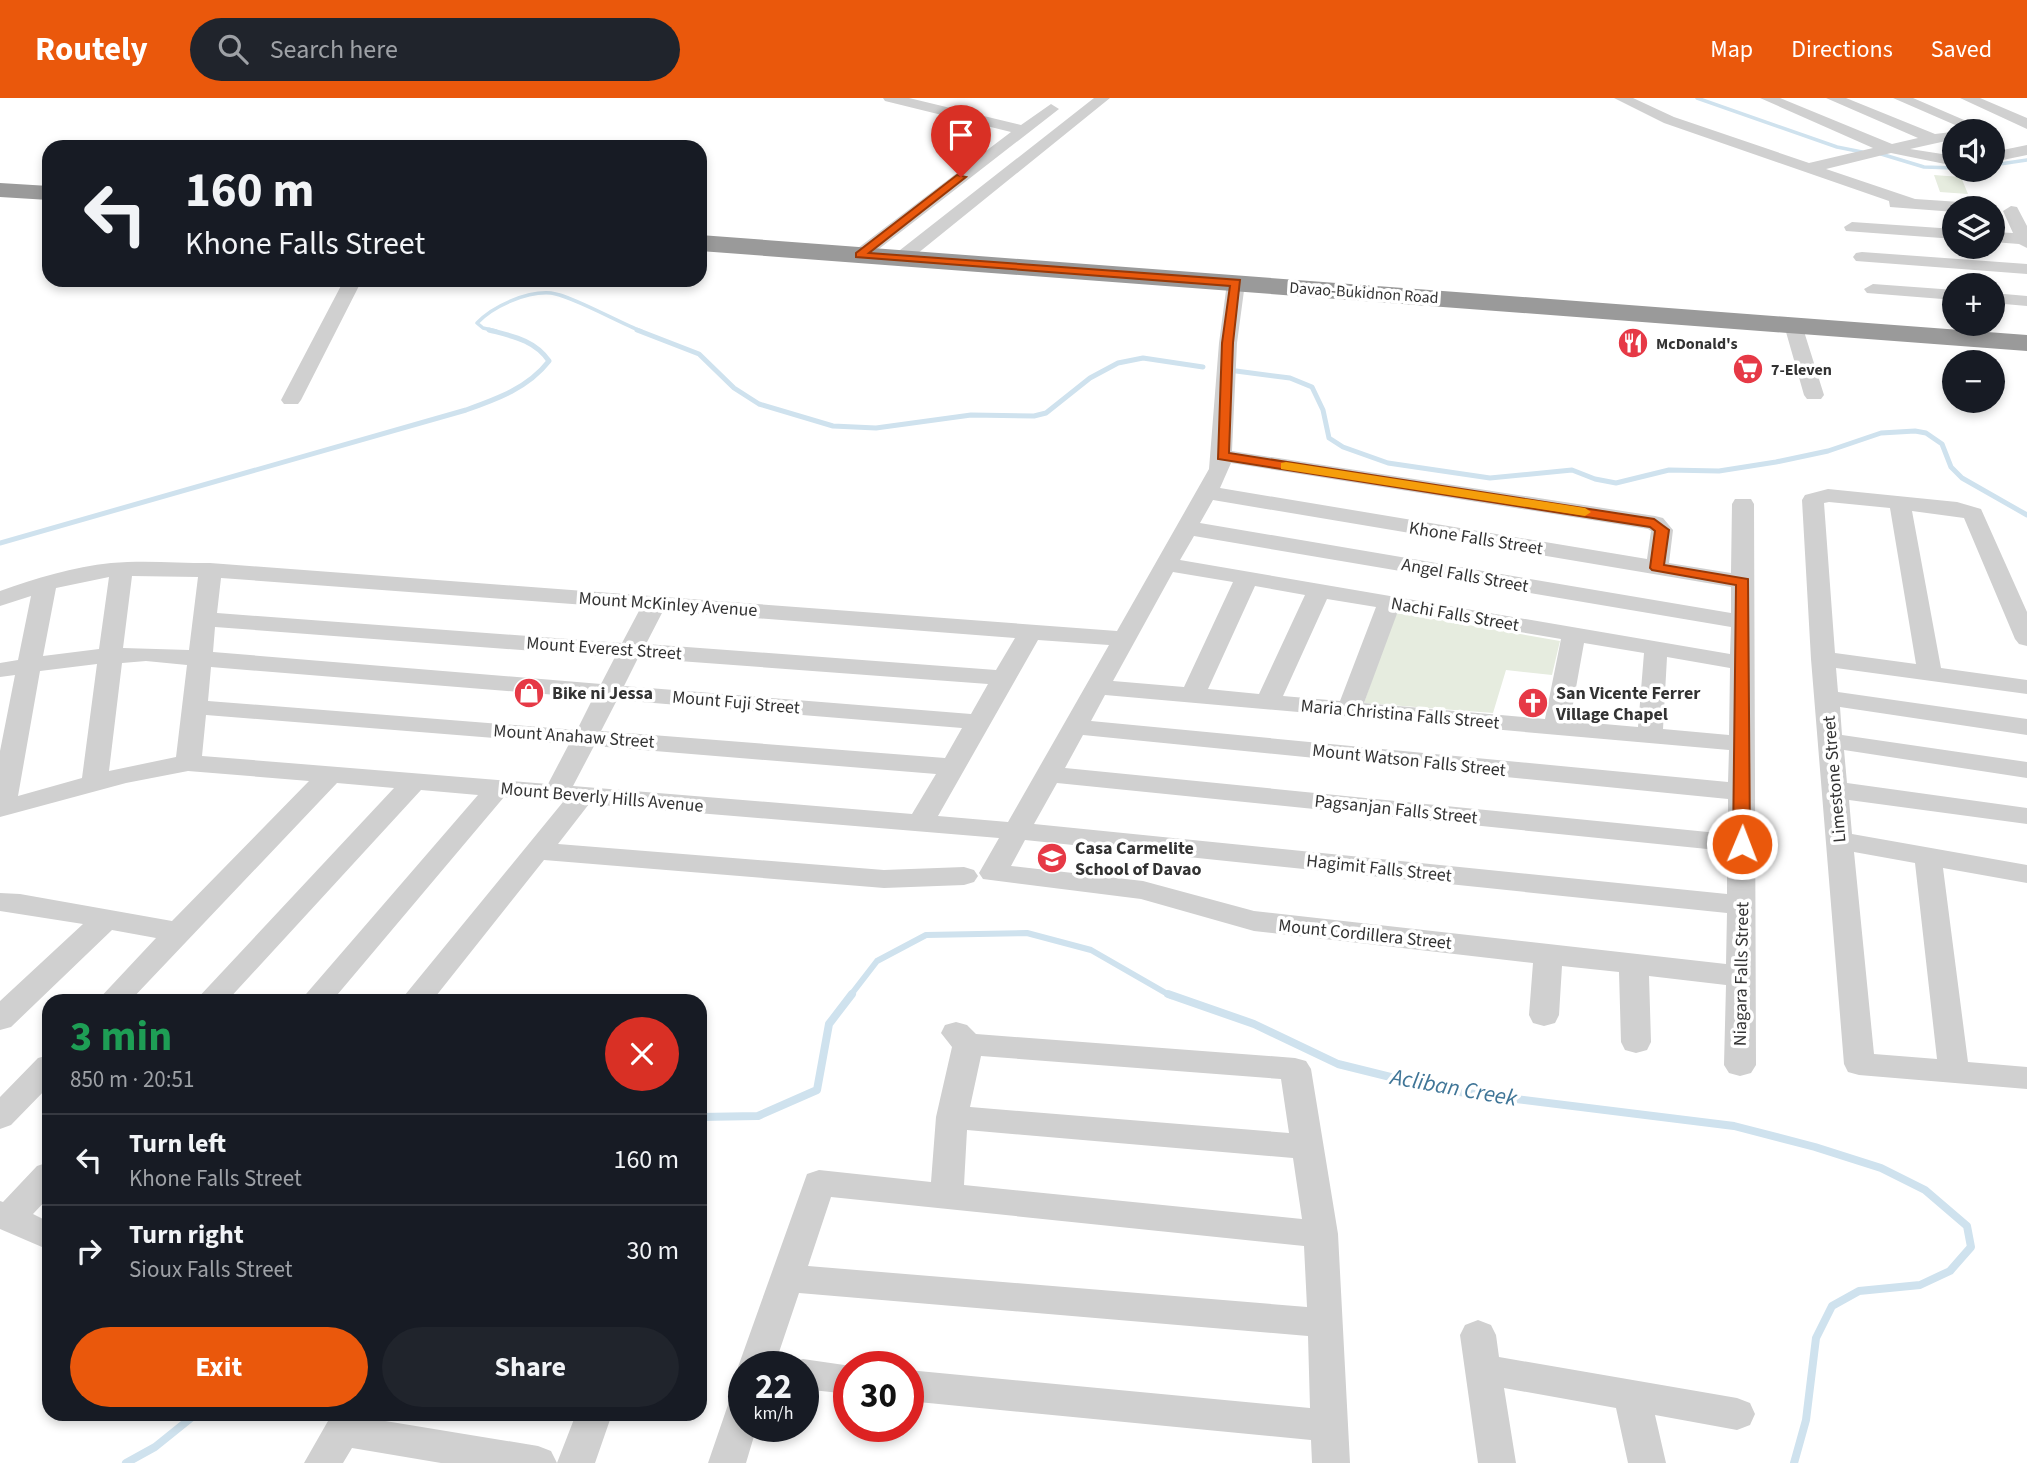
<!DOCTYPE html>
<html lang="en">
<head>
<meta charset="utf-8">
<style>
	:root { --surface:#171b24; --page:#20242c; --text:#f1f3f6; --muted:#9ea1a6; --line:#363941; --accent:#ea580c }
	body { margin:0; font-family:"Source Sans 3",sans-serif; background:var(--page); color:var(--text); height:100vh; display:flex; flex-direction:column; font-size:26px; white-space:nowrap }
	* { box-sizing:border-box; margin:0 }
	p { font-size:23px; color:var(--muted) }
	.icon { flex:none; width:38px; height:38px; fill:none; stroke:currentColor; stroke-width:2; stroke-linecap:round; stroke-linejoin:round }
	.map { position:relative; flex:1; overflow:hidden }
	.details { position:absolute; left:42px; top:896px; width:665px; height:427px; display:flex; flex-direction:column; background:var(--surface); border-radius:21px; box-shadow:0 4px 10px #0003 }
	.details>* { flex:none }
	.guide { position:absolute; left:42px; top:42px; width:665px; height:147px; border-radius:21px; box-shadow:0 4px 10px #0003; background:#171b24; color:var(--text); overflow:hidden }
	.fabs { position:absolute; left:1942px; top:21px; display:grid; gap:14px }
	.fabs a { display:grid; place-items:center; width:63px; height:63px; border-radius:50%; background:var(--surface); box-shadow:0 4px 10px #0003; font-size:35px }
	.speed { position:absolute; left:728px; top:1253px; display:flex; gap:14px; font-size:35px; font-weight:700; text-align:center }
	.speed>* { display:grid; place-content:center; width:91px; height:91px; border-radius:50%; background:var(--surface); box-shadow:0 4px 10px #0003; line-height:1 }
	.speed small { font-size:18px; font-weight:400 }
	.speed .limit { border:10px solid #d22; background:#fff; color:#111 }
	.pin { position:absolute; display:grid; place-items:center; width:60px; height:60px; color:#fff; margin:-72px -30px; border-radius:50% 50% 50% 0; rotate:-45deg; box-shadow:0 0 7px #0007 }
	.pin .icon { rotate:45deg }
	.me { position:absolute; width:77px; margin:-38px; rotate:1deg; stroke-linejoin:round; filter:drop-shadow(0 0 5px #0008) }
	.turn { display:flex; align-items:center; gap:24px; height:147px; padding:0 28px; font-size:32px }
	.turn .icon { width:91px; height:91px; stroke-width:2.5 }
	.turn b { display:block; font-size:49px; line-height:60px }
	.round { display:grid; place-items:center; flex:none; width:74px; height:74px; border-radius:37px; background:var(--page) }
	.overview { display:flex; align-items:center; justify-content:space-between; height:119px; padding:0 28px }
	h1 { font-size:42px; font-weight:700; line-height:52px; color:#1e9e55 }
	.primary-button { display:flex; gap:14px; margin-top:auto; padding:14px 28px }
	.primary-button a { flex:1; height:80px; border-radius:42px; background:var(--accent); color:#fff; font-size:28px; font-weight:700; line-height:80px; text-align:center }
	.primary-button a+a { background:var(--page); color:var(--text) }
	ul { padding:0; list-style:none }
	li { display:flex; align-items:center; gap:21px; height:91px; padding:0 28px; border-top:2px solid var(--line) }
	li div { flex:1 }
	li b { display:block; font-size:26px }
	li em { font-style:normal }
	header { display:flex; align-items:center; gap:42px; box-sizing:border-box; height:98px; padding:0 35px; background:var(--accent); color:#fff }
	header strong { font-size:33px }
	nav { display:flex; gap:38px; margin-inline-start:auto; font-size:24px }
	.search { width:490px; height:63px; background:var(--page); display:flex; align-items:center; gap:18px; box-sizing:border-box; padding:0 24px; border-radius:38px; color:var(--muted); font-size:26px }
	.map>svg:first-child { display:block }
</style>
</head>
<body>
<header>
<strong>Routely</strong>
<div class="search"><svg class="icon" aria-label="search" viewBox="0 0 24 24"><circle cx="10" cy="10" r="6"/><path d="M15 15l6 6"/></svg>Search here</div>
<nav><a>Map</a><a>Directions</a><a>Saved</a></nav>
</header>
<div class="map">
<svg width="2027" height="1365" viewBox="0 0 2027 1365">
	<rect width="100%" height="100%" fill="#fff"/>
	<path fill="#e6ecdf" d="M 1934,77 L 1961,79 L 1968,96 L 1940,94 Z
		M 1395,514 L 1560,543 L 1552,577 L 1506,572 L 1493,615 L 1364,605 Z"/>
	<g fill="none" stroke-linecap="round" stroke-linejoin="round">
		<path stroke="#cfe2ee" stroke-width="3.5" d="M 1697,0 L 1837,49 L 1862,54
			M 1881,56 L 1924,69 L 1955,70
			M 1993,67 L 2027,62
			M 496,233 L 483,230 L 477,225 C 493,208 527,193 551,195 C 570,197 620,225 641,233"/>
		<path stroke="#cfe2ee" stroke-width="5" d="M 637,232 L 699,256 L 734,290 L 759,306 L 833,328 L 876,330 L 971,317 L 1034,318 L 1046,315 L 1090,280 L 1118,265 L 1143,260 L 1203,269
			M 1236,273 L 1290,280 L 1312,289 L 1323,312 L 1329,340 L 1343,349 L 1388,365 L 1490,380 L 1572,372 L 1595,381 L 1616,385 L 1669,372 L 1719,373 L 1776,364 L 1828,353 L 1881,335 L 1915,333 L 1926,335 L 1942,346 L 1951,369 L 1962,380 L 2027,417
			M 0,445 L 466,312 C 497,301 528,290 549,263 C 535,242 512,238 489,232"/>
		<path stroke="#cfe2ee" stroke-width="6" d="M 850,898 L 877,863 L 926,837 L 1027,835 L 1091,852 L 1171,898"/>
		<path stroke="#cfe2ee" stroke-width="8" d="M 1168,896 L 1254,926 L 1338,966 L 1443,992 L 1734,1028 L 1815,1049 L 1881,1070 L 1925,1092 L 1967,1128 L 1971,1149 L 1950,1173 L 1920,1187 L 1859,1193 L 1832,1208 L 1816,1240 L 1806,1322 L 1794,1365
			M 700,1019 L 758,1018 L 817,992 L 829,926 L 852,896
			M 126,1365 L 155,1349 L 196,1316"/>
		<path fill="#d0d0d0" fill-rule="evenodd" d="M 883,0 L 909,0 L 1021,27 L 1051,6 L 1059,11 L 866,161 L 860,162 L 851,157 L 854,153 L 1011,34 L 885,3 Z
			M 1094,0 L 1110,0 L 907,164 L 895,164 L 892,160 L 895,156 Z
			M 1614,0 L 1633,0 L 1674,19 L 1809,65 L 1873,50 L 1760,0 L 1780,0 L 1892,46 L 1918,40 L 1826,0 L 1846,0 L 1935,36 L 1960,33 L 1955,33 L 1955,41 L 1910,51 L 1955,58 L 1955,68 L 1891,55 L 1826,71 L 1915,101 L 1975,105 L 1983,110 L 1955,110 L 1955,114 L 1890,109 L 1889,103 L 1664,25 Z
			M 1893,0 L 1913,0 L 1985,31 L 1969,33 Z
			M 1960,0 L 1980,0 L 2027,20 L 2027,31 Z
			M 2027,47 L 2027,57 L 1993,64 L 1993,54 Z
			M 2011,108 L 2017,109 L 2027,128 L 2027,150 L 2019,146 L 1993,144 L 1993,134 L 2013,135 L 2003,113 Z
			M 1852,124 L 1955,131 L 1955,141 L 1846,133 L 1844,129 Z
			M 1862,154 L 2027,166 L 2027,176 L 1856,163 L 1853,159 L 1856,155 Z
			M 1236,180 L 1245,185 L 1237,245 L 1232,353 L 1655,418 L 1663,420 L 1673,432 L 1669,465 L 1731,475 L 1732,406 L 1735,401 L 1751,401 L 1754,406 L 1756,967 L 1751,975 L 1740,978 L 1729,975 L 1724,967 L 1726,887 L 1649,878 L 1651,944 L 1647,952 L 1636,955 L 1625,952 L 1621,944 L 1619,874 L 1562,868 L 1559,917 L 1555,925 L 1544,928 L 1533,925 L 1529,917 L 1533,865 L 1254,833 L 1141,801 L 983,781 L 979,775 L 999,740 L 589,706 L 558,746 L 884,772 L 964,769 L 974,772 L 978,778 L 974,784 L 964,787 L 884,790 L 544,762 L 432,903 L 400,903 L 563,704 L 504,699 L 332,903 L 300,903 L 478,697 L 421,692 L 227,903 L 195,903 L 394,690 L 337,685 L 130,903 L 97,903 L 156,840 L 112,832 L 11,929 L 0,932 L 0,903 L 83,826 L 0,813 L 0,795 L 20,796 L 172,823 L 309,683 L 188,673 L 126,685 L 0,719 L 0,653 L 15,577 L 0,579 L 0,565 L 18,562 L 31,498 L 0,508 L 0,493 C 36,480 73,469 111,465 C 144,462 177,465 210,465 L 1117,533 L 1209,371 L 1219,245 L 1227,185 ZM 1231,365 L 1648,431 L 1651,433 L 1647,461 L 1220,390 ZM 1213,402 L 1731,489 L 1731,515 L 1200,425 ZM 1194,438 L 1731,529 L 1730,556 L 1180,462 ZM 1173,474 L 1233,484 L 1184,589 L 1113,583 ZM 132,478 L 198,479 L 189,552 L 123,550 ZM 109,479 L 99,551 L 43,558 L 56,490 ZM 221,480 L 640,511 L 622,545 L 217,515 ZM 1255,488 L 1305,497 L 1259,596 L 1208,591 ZM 1327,501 L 1376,509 L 1340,603 L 1283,598 ZM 663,513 L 1015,540 L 996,572 L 646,546 ZM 1398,513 L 1561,541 L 1545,621 L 1364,605 ZM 215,529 L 615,559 L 601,586 L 213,554 ZM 1038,542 L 1109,547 L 1008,724 L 938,718 ZM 1584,545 L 1644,555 L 1638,629 L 1570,623 ZM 1667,559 L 1730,570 L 1729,637 L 1663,631 ZM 638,560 L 988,586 L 971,616 L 624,588 ZM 146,563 L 187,567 L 176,659 L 109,673 L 122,565 ZM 97,566 L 82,680 L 18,698 L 40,573 ZM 211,569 L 593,600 L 577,632 L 208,603 ZM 1105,597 L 1729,652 L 1728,684 L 1091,623 ZM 617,602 L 962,630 L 945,660 L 601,633 ZM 206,617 L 569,646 L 548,686 L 202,658 ZM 1083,637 L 1728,701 L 1728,736 L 1065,670 ZM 594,648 L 936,676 L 912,716 L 573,688 ZM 1057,685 L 1727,753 L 1727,796 L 1034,726 ZM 1025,742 L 1727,815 L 1726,866 L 1254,813 L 1143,783 L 1011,768 Z
			M 344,182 L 362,182 L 301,302 L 298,306 L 284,306 L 281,302 Z
			M 1873,186 L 1955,192 L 1955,202 L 1867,195 L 1864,191 Z
			M 1993,195 L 2027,198 L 2027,208 L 1993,205 Z
			M 1793,221 L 1802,227 L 1824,297 L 1821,301 L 1807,301 L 1804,297 L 1784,227 Z
			M 1828,391 L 1957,404 L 1981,411 L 2027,514 L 2027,548 L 2019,546 L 2015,541 L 1964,420 L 1912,413 L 1941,570 L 2027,582 L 2027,596 L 1836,570 L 1838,594 L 2027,621 L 2027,637 L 1840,609 L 1842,637 L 2027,664 L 2027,680 L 1844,652 L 1847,685 L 2027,710 L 2027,726 L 1849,702 L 1852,736 L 2027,767 L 2027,785 L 1943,770 L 1968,964 L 2027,969 L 2027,991 L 1859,977 L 1848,974 L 1844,966 L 1811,561 L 1802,402 L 1805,397 ZM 1829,404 L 1890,410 L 1916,566 L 1835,555 L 1824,405 ZM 1854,754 L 1915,765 L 1937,961 L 1874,956 Z
			M 956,924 L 967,927 L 976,936 L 1295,960 L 1306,963 L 1311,971 L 1338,1136 L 1350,1365 L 1312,1365 L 1311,1342 L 908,1303 L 908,1272 L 1310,1310 L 1308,1238 L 799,1195 L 774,1269 L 744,1269 L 743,1280 L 738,1269 L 807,1076 L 819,1072 L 931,1084 L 936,1019 L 952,949 L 941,935 L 945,927 ZM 981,958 L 1281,981 L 1289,1035 L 970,1009 ZM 967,1032 L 1293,1060 L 1302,1121 L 964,1087 ZM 831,1099 L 1304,1148 L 1307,1209 L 808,1168 Z
			M 49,957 L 49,988 L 11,1027 L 0,1031 L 0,999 L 38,960 Z
			M 49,1064 L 49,1099 L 33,1116 L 49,1124 L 49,1152 L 0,1131 L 0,1103 L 3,1104 L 37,1068 Z
			M 1478,1222 L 1491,1227 L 1496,1237 L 1499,1259 L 1737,1300 L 1750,1305 L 1755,1316 L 1750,1327 L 1737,1332 L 1655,1317 L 1666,1365 L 1628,1365 L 1616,1310 L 1504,1290 L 1516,1365 L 1478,1365 L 1460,1237 L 1465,1227 Z
			M 803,1261 L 858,1269 L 849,1269 L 849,1296 L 803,1291 L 803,1269 L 788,1269 L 790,1265 Z
			M 744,1293 L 744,1328 L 757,1328 L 746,1365 L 708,1365 L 731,1298 Z
			M 332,1316 L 367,1316 L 367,1320 L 538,1348 L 551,1353 L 557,1365 L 441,1365 L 352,1350 L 343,1365 L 304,1365 Z
			M 576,1316 L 612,1316 L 595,1365 L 557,1365 Z"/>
		<path fill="#9a9a9a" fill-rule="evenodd" d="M 0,85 L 49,88 L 49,102 L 0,99 Z
			M 700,137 L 2027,237 L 2027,253 L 700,153 Z"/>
	</g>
	<path fill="#ea580c" stroke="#983908" stroke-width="2" d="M 957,77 L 966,79 L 869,155 L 1240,182 L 1233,245 L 1229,355 L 1654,421 L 1669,432 L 1664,467 L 1748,481 L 1750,746 L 1748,749 L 1742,751 L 1733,746 L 1736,487 L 1652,472 L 1650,470 L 1655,433 L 1650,429 L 1218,361 L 1222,245 L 1230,188 L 856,159 L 856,155 Z"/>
	<path fill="#f59e0b" d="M 1286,364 L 1585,410 L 1591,414 L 1585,418 L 1281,371 L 1281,365 Z"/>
	<defs>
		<g id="restaurant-disc" transform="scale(1.575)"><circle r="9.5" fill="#e63946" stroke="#fff"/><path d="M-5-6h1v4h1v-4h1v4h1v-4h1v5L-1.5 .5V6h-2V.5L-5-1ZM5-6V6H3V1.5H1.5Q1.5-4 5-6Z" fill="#fff"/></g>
		<g id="supermarket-disc" transform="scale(1.575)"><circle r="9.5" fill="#e63946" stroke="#fff"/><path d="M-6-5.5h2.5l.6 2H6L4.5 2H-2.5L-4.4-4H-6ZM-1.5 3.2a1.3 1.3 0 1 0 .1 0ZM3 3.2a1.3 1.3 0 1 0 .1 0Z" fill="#fff"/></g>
		<g id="shop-disc" transform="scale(1.575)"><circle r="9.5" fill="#e63946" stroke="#fff"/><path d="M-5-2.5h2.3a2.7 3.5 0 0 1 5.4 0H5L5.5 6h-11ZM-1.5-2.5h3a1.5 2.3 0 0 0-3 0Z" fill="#fff"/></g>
		<g id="church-disc" transform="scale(1.575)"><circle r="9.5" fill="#e63946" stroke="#fff"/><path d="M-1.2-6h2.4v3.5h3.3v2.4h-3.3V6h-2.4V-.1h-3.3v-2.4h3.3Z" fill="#fff"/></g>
		<g id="school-disc" transform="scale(1.575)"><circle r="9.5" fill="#e63946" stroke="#fff"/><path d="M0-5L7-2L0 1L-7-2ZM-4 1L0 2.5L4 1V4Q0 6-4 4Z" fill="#fff"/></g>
	</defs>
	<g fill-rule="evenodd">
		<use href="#restaurant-disc" x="1633" y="245"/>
		<use href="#supermarket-disc" x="1748" y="271"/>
		<use href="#shop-disc" x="529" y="595"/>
		<use href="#church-disc" x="1533" y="605"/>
		<use href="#school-disc" x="1052" y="760"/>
	</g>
	<g text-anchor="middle" stroke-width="7" stroke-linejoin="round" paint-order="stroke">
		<g font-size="16" fill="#333" stroke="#fff">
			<text transform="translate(1364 194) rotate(4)" y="6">Davao-Bukidnon Road</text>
		</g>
		<g font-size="16" font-weight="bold" fill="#333" stroke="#fff" text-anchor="start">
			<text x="1656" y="251">McDonald's</text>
			<text x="1771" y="277">7-Eleven</text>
		</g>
		<g font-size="18" fill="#333" stroke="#fff">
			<text transform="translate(1476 440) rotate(9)" y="6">Khone Falls Street</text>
			<text transform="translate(1465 477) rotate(10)" y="6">Angel Falls Street</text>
			<text transform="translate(668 506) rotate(4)" y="6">Mount McKinley Avenue</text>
			<text transform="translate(1455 516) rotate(10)" y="6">Nachi Falls Street</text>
			<text transform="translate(604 550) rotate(4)" y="6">Mount Everest Street</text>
			<text transform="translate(736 604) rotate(5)" y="6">Mount Fuji Street</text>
			<text transform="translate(1400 616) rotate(5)" y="6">Maria Christina Falls Street</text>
			<text transform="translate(574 638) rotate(4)" y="6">Mount Anahaw Street</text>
			<text transform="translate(1409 662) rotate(6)" y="6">Mount Watson Falls Street</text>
			<text transform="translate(1834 681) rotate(-95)" y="6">Limestone Street</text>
			<text transform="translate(602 699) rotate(5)" y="6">Mount Beverly Hills Avenue</text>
			<text transform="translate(1396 711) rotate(6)" y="6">Pagsanjan Falls Street</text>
			<text transform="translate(1379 770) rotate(6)" y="6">Hagimit Falls Street</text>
			<text transform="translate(1365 836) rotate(6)" y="6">Mount Cordillera Street</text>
			<text transform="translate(1741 876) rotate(-89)" y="6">Niagara Falls Street</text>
		</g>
		<g font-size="18" font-weight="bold" fill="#333" stroke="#fff" text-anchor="start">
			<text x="552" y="601">Bike ni Jessa</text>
			<text x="1556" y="601">San Vicente Ferrer<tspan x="1556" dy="21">Village Chapel</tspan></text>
			<text x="1075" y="756">Casa Carmelite<tspan x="1075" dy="21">School of Davao</tspan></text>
		</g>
		<g font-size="23" font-style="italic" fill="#3f7597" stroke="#fff">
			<text transform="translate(1454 989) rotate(10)" y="8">Acliban Creek</text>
		</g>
	</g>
</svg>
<div class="fabs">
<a><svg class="icon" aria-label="sound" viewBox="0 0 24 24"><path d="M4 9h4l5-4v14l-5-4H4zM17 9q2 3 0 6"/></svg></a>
<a><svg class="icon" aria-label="layers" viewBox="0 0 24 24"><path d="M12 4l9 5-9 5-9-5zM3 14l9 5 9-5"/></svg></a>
<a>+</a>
<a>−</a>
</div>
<div class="speed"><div>22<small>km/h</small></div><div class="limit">30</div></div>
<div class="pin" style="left:961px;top:79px;background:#d93025"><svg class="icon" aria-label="arrive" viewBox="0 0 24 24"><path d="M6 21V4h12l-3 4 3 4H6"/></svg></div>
<svg class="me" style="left:1742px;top:746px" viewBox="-20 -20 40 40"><circle r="17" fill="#ea580c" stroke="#fff" stroke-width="3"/><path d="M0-11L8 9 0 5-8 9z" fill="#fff"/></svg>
<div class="guide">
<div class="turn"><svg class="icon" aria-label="left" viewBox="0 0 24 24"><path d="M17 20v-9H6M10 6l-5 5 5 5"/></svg><div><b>160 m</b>Khone Falls Street</div></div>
</div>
<section class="details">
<div class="overview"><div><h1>3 min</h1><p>850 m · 20:51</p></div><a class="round" style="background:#d93025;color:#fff"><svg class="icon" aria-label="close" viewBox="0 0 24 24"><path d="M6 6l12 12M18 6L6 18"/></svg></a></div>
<ul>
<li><svg class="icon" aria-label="left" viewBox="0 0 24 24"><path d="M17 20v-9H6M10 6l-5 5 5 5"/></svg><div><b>Turn left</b><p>Khone Falls Street</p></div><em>160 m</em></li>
<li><svg class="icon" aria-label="right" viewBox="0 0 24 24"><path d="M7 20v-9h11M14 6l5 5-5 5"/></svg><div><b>Turn right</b><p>Sioux Falls Street</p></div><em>30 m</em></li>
</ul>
<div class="primary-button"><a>Exit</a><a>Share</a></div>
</section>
</div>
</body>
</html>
